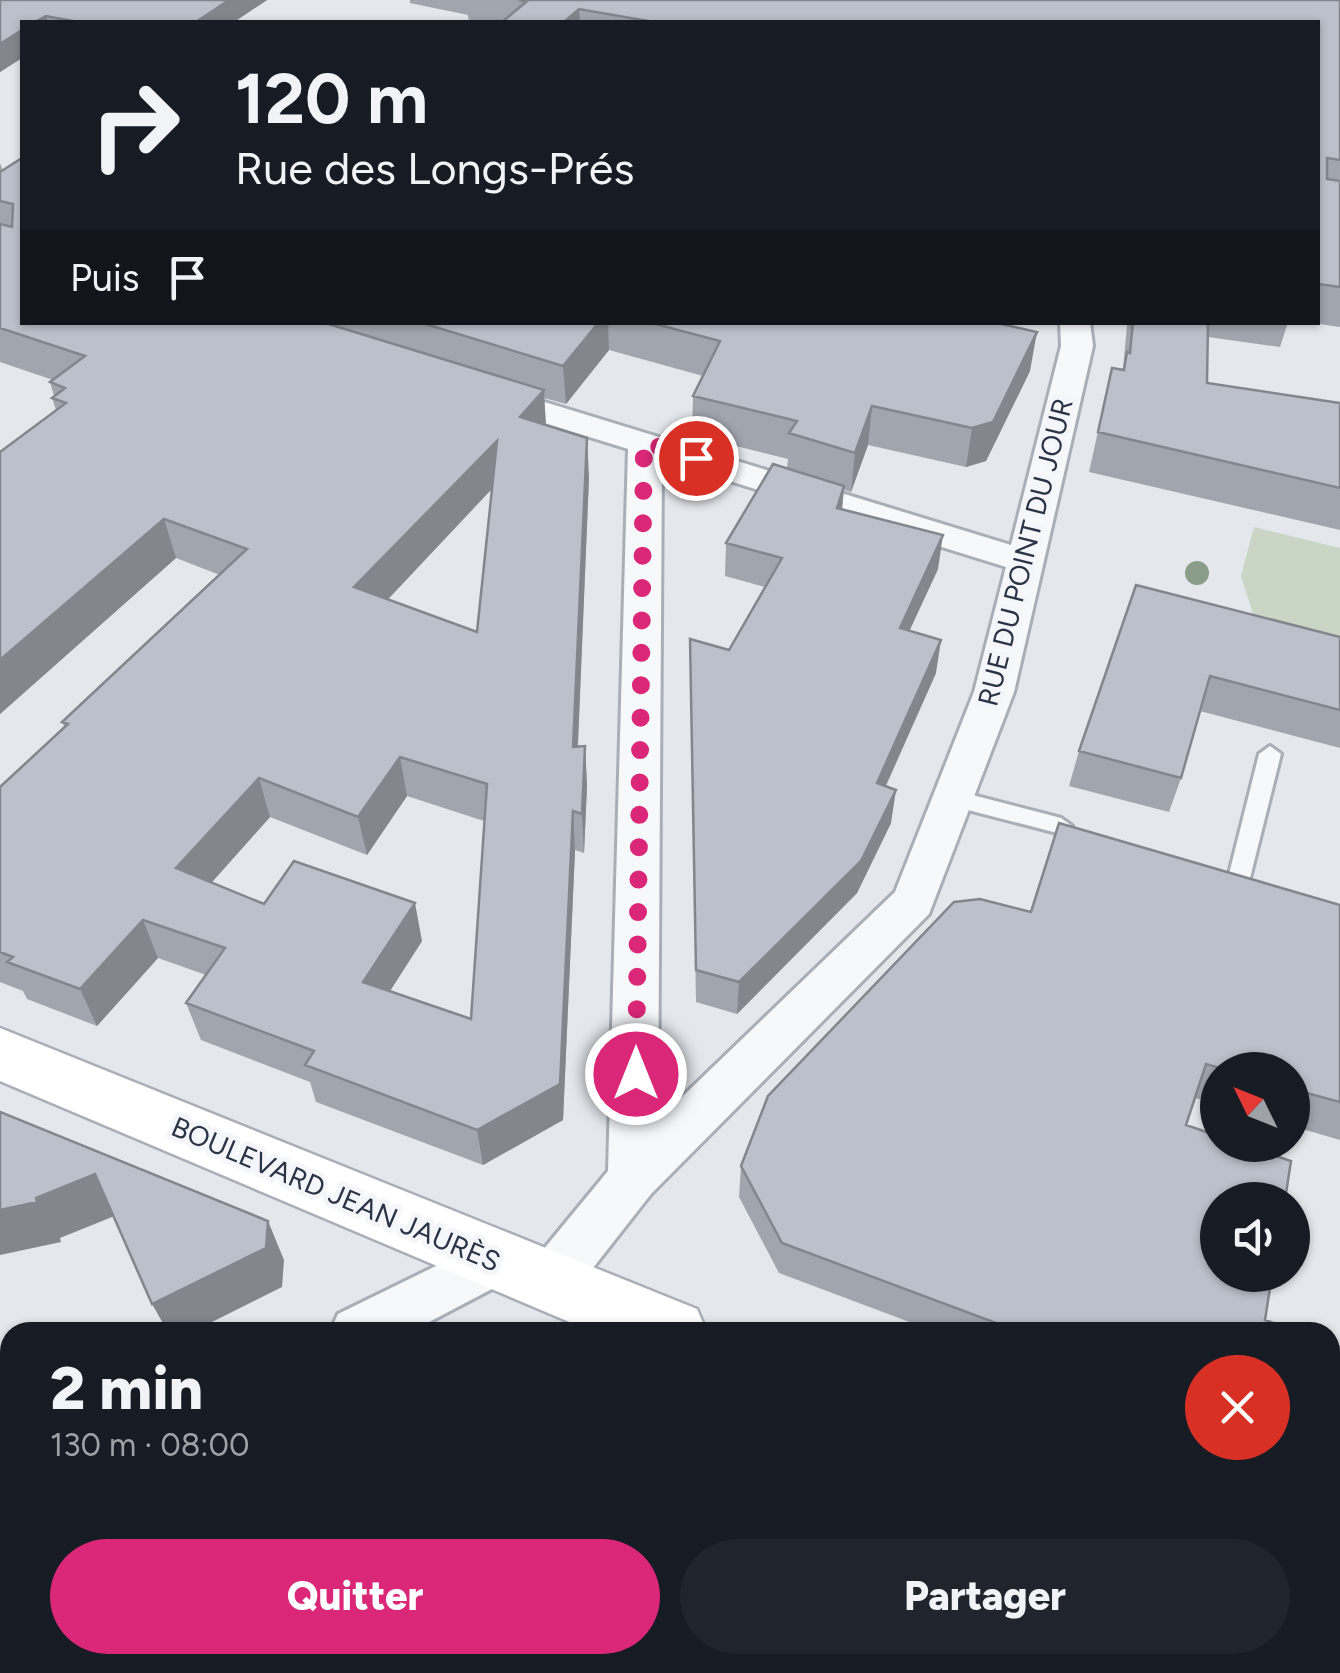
<!DOCTYPE html>
<html lang="fr">
<head>
<meta charset="utf-8">
<style>
	:root { --surface:#171b24; --page:#20242c; --text:#f1f3f6; --muted:#9ea1a6; --accent:#db2777 }
	body { margin:0; font-family:Figtree,sans-serif; background:var(--page); color:var(--text); height:100vh; display:flex; flex-direction:column; font-size:38px; white-space:nowrap }
	* { box-sizing:border-box; margin:0 }
	p { font-size:32px; color:var(--muted) }
	.icon { flex:none; width:55px; height:55px; fill:none; stroke:currentColor; stroke-width:2; stroke-linecap:round; stroke-linejoin:round }
	.map { position:relative; flex:1; overflow:hidden }
	.panel { position:absolute; left:0px; top:1322px; width:1340px; height:352px; display:flex; flex-direction:column; background:var(--surface); border-radius:30px 30px 0 0; box-shadow:0 2px 8px #0004 }
	.panel>* { flex:none }
	.guide { position:absolute; left:20px; top:20px; width:1300px; height:305px; border-radius:0px; box-shadow:0 2px 8px #0004; background:#171b24; color:var(--text); overflow:hidden }
	.needle { width:65px; rotate:313deg }
	.tools { position:absolute; left:1200px; top:1052px; display:grid; gap:20px }
	.tools a { display:grid; place-items:center; width:110px; height:110px; border-radius:50%; background:var(--surface); box-shadow:0 2px 8px #0004; font-size:50px }
	.pin { position:absolute; display:grid; place-items:center; width:85px; height:85px; color:#fff; margin:-42px; border:5px solid #fff; border-radius:50%; box-shadow:0 2px 10px #0007 }
	.me { position:absolute; width:110px; margin:-55px; rotate:0deg; stroke-linejoin:round; filter:drop-shadow(0 0 8px #0008) }
	.turn { display:flex; align-items:center; gap:35px; height:210px; padding:0 50px; font-size:45px }
	.turn .icon { width:130px; height:130px; stroke-width:2.5 }
	.turn b { display:block; font-size:70px; line-height:85px }
	.then { display:flex; align-items:center; height:95px; padding:0 50px; background:#0003; gap:20px; font-size:38px }
	.round { display:grid; place-items:center; flex:none; width:105px; height:105px; border-radius:52px; background:var(--page) }
	.overview { display:flex; align-items:center; justify-content:space-between; height:170px; padding:0 50px }
	h1 { font-size:60px; font-weight:800; line-height:75px }
	.cta { display:flex; gap:20px; margin-top:auto; padding:20px 50px }
	.cta a { flex:1; height:115px; border-radius:60px; background:var(--accent); color:#fff; font-size:40px; font-weight:800; line-height:115px; text-align:center }
	.cta a+a { background:var(--page); color:var(--text) }
	.map>svg:first-child { display:block }
</style>
</head>
<body>
<div class="map">
<svg width="1340" height="1673" viewBox="0 0 1340 1673">
	<rect width="100%" height="100%" fill="#e4e7ec"/>
	<path fill="#c9d6c5" d="M 1254,527 L 1340,548 L 1340,649 L 1255,620 L 1241,576 Z
		M 599,1665 L 886,1665 L 884,1673 L 597,1673 Z"/>
	<g fill="none" stroke-linecap="round" stroke-linejoin="round">
		<g stroke="#a9aeb7" stroke-width="6">
			<path id="lane" d="M 1270,746 L 1281,754 L 1250,878 L 1247,884 L 1231,884 L 1228,878 L 1259,754 Z
				M 953,790 L 1061,818 L 1072,826 L 1061,834 L 945,804 L 942,798 L 945,792 Z"/>
		</g>
		<g stroke="#a9aeb7" stroke-width="6">
			<path id="street" d="M 1060,322 L 1090,322 L 1093,346 L 1014,692 L 929,914 L 651,1194 L 567,1301 L 548,1309 L 529,1301 L 522,1284 L 529,1267 L 608,1171 L 628,449 L 480,403 L 475,396 L 480,389 L 502,389 L 1011,545 L 1061,346 ZM 662,460 L 1006,567 L 974,692 L 895,892 L 658,1120 Z
				M 495,1237 L 513,1244 L 521,1261 L 513,1278 L 410,1332 L 330,1332 L 338,1314 Z
				M 10,1480 L 10,1539 L 0,1543 L 0,1484 Z
				M 480,1665 L 542,1665 L 540,1673 L 478,1673 Z"/>
		</g>
		<g stroke="#a9aeb7" stroke-width="5">
			<path id="secondary" d="M 0,1028 L 697,1309 L 707,1332 L 593,1332 L 0,1081 Z
				M 1330,1543 L 1340,1546 L 1340,1622 L 1330,1619 Z"/>
		</g>
		<use href="#lane" fill="#f7f8fa" fill-rule="evenodd"/>
		<use href="#street" fill="#f7f8fa" fill-rule="evenodd"/>
		<use href="#secondary" fill="#fff" fill-rule="evenodd"/>
	</g>
	<circle fill="#899d89" cx="1197" cy="573" r="12"/>
	<path fill="#a1a5ae" fill-rule="evenodd" d="M 0,0 L 267,0 L 234,22 L 22,22 L 22,58 L 0,72 Z
		M 410,0 L 1340,0 L 1340,327 L 1305,322 L 1318,322 L 1318,22 L 469,22 L 468,15 L 410,3 Z
		M 22,158 L 22,322 L 993,322 L 1030,371 L 986,461 L 966,467 L 868,445 L 851,492 L 844,490 L 842,509 L 938,569 L 909,631 L 936,673 L 886,786 L 891,823 L 857,893 L 737,1014 L 696,1002 L 690,639 L 729,650 L 765,587 L 725,576 L 726,543 L 787,468 L 788,459 L 692,435 L 693,396 L 703,376 L 609,350 L 566,404 L 544,398 L 546,425 L 589,477 L 578,747 L 585,746 L 587,786 L 584,853 L 575,850 L 563,1120 L 483,1165 L 316,1102 L 310,1082 L 201,1040 L 186,1003 L 206,975 L 158,958 L 97,1026 L 27,999 L 23,991 L 0,982 L 0,787 L 65,728 L 62,722 L 220,575 L 176,558 L 0,714 L 0,453 L 56,410 L 52,398 L 54,396 L 50,382 L 53,380 L 0,362 L 0,163 L 3,171 ZM 492,489 L 477,632 L 388,599 ZM 407,796 L 484,821 L 471,1019 L 390,991 L 422,941 L 264,904 L 211,882 L 270,817 L 367,855 Z
		M 1121,322 L 1288,322 L 1280,347 L 1208,337 L 1207,383 L 1340,403 L 1340,530 L 1089,472 L 1112,368 L 1123,369 L 1127,325 L 1121,325 Z
		M 1136,585 L 1340,637 L 1340,748 L 1200,711 L 1181,778 L 1169,812 L 1069,786 L 1079,751 Z
		M 1340,905 L 1340,1140 L 1292,1126 L 1292,1070 L 1218,1070 L 1218,1104 L 1195,1098 L 1186,1125 L 1265,1320 L 1300,1332 L 936,1332 L 779,1273 L 739,1197 L 741,1166 L 1031,912 Z
		M 1330,1343 L 1340,1347 L 1340,1490 L 1330,1486 Z
		M 886,1665 L 1224,1665 L 1223,1673 L 946,1673 L 937,1669 L 936,1673 L 884,1673 Z"/>
	<path fill="#83868d" d="M 229,0 L 267,0 L 234,22 L 196,22 Z
		M 579,9 L 580,22 L 564,22 Z
		M 46,16 L 48,22 L 35,22 Z
		M 22,30 L 22,58 L 0,72 L 0,44 Z
		M 599,322 L 608,322 L 609,350 L 566,404 L 563,366 Z
		M 1037,332 L 1030,371 L 986,461 L 966,467 L 972,428 Z
		M 544,390 L 546,428 L 520,417 Z
		M 872,406 L 868,445 L 851,492 L 855,453 Z
		M 587,438 L 589,477 L 576,786 L 573,747 Z
		M 497,441 L 500,480 L 362,627 L 354,587 Z
		M 844,486 L 841,520 L 837,508 Z
		M 164,519 L 176,558 L 0,714 L 0,660 Z
		M 943,535 L 938,569 L 895,662 L 900,628 Z
		M 941,640 L 936,673 L 872,816 L 877,783 Z
		M 585,746 L 587,786 L 584,853 L 582,814 Z
		M 400,757 L 407,796 L 367,855 L 358,817 Z
		M 259,778 L 270,817 L 190,907 L 176,868 Z
		M 896,790 L 891,823 L 857,893 L 737,1014 L 739,982 Z
		M 573,811 L 575,850 L 563,1120 L 483,1165 L 477,1130 Z
		M 415,903 L 422,941 L 372,1019 L 363,982 Z
		M 143,920 L 158,958 L 97,1026 L 80,989 Z
		M 95,1174 L 117,1215 L 60,1238 L 61,1242 L 0,1255 L 0,1210 Z
		M 268,1221 L 284,1260 L 282,1287 L 192,1332 L 168,1332 L 152,1304 Z
		M 172,1665 L 179,1665 L 182,1673 L 175,1673 Z
		M 384,1665 L 402,1665 L 400,1673 L 382,1673 Z"/>
	<path fill="#bbc0ca" stroke="#83868d" stroke-width="2.5" fill-rule="evenodd" d="M 0,0 L 229,0 L 196,22 L 78,22 L 46,16 L 35,22 L 22,22 L 22,30 L 0,44 Z
		M 519,0 L 1340,0 L 1340,160 L 1327,158 L 1327,179 L 1340,181 L 1340,287 L 1318,284 L 1318,22 L 654,22 L 579,9 L 564,22 L 502,22 L 526,2 Z
		M 22,158 L 22,322 L 322,322 L 544,390 L 520,417 L 587,438 L 573,747 L 585,746 L 582,814 L 573,811 L 560,1084 L 477,1130 L 305,1065 L 314,1051 L 186,1003 L 225,948 L 143,920 L 80,989 L 7,962 L 13,957 L 0,952 L 0,787 L 68,724 L 62,722 L 247,549 L 164,519 L 0,660 L 0,452 L 66,403 L 52,398 L 65,388 L 50,382 L 85,356 L 0,328 L 0,224 L 12,227 L 13,204 L 0,201 L 0,172 ZM 497,441 L 477,632 L 354,587 ZM 400,757 L 487,784 L 471,1019 L 363,982 L 415,903 L 294,861 L 264,904 L 176,868 L 259,778 L 358,817 Z
		M 419,322 L 599,322 L 563,366 Z
		M 648,322 L 993,322 L 1037,332 L 993,422 L 972,428 L 872,406 L 855,453 L 789,433 L 797,421 L 693,396 L 720,341 Z
		M 1133,322 L 1208,322 L 1207,383 L 1340,403 L 1340,488 L 1098,432 L 1112,368 L 1124,370 L 1127,352 L 1130,353 Z
		M 773,464 L 844,486 L 837,508 L 943,535 L 900,628 L 941,640 L 877,783 L 896,790 L 861,861 L 739,982 L 696,970 L 690,639 L 729,650 L 782,558 L 726,543 Z
		M 1136,585 L 1340,637 L 1340,710 L 1210,676 L 1181,778 L 1079,751 Z
		M 1059,823 L 1340,905 L 1340,1102 L 1292,1089 L 1292,1070 L 1227,1070 L 1206,1064 L 1186,1125 L 1218,1136 L 1218,1145 L 1244,1145 L 1291,1161 L 1285,1200 L 1218,1200 L 1218,1275 L 1272,1275 L 1265,1320 L 1300,1332 L 1009,1332 L 994,1327 L 996,1323 L 782,1243 L 741,1166 L 768,1096 L 954,902 L 980,899 L 1031,912 Z
		M 0,1112 L 268,1221 L 266,1248 L 152,1304 L 95,1174 L 36,1198 L 37,1202 L 0,1210 Z
		M 1330,1343 L 1340,1347 L 1340,1456 L 1330,1452 Z
		M 10,1563 L 10,1665 L 172,1665 L 175,1673 L 0,1673 L 0,1568 Z
		M 238,1665 L 269,1673 L 272,1665 L 384,1665 L 382,1673 L 235,1673 Z
		M 889,1665 L 938,1665 L 936,1673 L 887,1673 Z
		M 979,1665 L 1224,1665 L 1223,1673 L 997,1673 Z"/>
	<g fill="none" stroke-linecap="round" stroke-linejoin="round">
		<path stroke="#db2777" stroke-width="18" stroke-dasharray="0 32.4" d="M 636,1074 L 644,442 L 696,458"/>
	</g>
	<g text-anchor="middle" stroke-width="10" stroke-linejoin="round" paint-order="stroke">
		<g font-size="28" fill="#2b3445" stroke="#f4f6f9">
			<text transform="translate(1025 552) rotate(-76)" y="10">RUE DU POINT DU JOUR</text>
			<text transform="translate(336 1194) rotate(23)" y="10">BOULEVARD JEAN JAURÈS</text>
		</g>
	</g>
</svg>
<div class="tools">
<a><svg class="needle" viewBox="-14 -14 28 28"><path d="M0-13l5 13h-10z" fill="#e53935"/><path d="M0 13l5-13h-10z" fill="#9ea1a6"/></svg></a>
<a><svg class="icon" aria-label="sound" viewBox="0 0 24 24"><path d="M4 9h4l5-4v14l-5-4H4zM17 9q2 3 0 6"/></svg></a>
</div>
<div class="pin" style="left:696px;top:458px;background:#d93025"><svg class="icon" aria-label="arrive" viewBox="0 0 24 24"><path d="M6 21V4h12l-3 4 3 4H6"/></svg></div>
<svg class="me" style="left:636px;top:1074px" viewBox="-20 -20 40 40"><circle r="17" fill="#db2777" stroke="#fff" stroke-width="3"/><path d="M0-11L8 9 0 5-8 9z" fill="#fff"/></svg>
<div class="guide">
<div class="turn"><svg class="icon" aria-label="right" viewBox="0 0 24 24"><path d="M7 20v-9h11M14 6l5 5-5 5"/></svg><div><b>120 m</b>Rue des Longs-Prés</div></div>
<div class="then">Puis<svg class="icon" aria-label="arrive" viewBox="0 0 24 24"><path d="M6 21V4h12l-3 4 3 4H6"/></svg></div>
</div>
<section class="panel">
<div class="overview"><div><h1>2 min</h1><p>130 m · 08:00</p></div><a class="round" style="background:#d93025;color:#fff"><svg class="icon" aria-label="close" viewBox="0 0 24 24"><path d="M6 6l12 12M18 6L6 18"/></svg></a></div>
<div class="cta"><a>Quitter</a><a>Partager</a></div>
</section>
</div>
</body>
</html>
